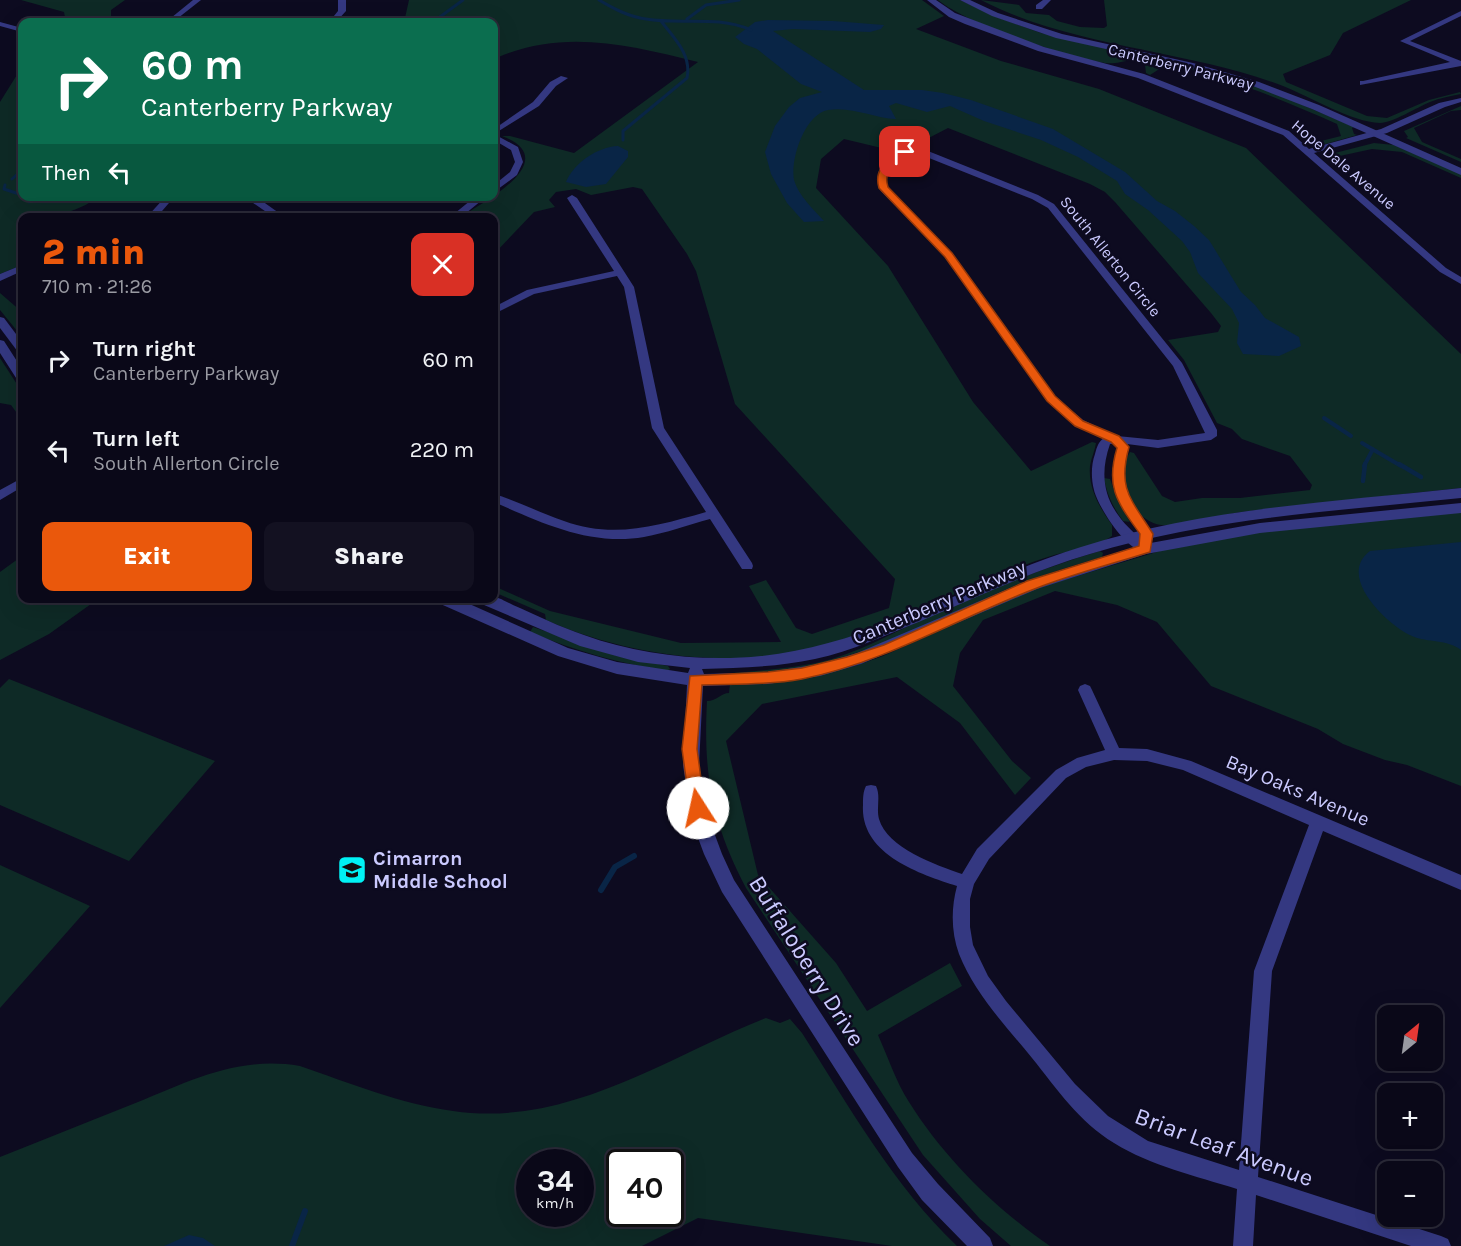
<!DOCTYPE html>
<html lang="en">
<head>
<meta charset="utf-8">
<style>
	:root { --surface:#0a0818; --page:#131121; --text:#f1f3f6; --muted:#999aa2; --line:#2a2937; --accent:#ea580c }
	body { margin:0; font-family:Karla,sans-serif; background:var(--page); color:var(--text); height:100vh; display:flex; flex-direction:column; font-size:22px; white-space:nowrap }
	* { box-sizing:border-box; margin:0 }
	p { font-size:20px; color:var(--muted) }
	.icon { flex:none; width:33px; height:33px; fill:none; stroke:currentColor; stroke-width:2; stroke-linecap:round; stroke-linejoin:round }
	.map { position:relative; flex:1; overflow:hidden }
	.details { position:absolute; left:18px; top:213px; width:480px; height:390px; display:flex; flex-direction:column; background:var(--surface); border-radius:12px; box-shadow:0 6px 24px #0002,0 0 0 2px var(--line) }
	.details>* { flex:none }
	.hud { position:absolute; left:18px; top:18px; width:480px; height:183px; border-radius:12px; box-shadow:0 6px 24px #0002,0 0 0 2px var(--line); background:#0b6e4f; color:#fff; overflow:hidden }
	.needle { width:39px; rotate:29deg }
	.fabs { position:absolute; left:1377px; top:1005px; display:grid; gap:12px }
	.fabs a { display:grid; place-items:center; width:66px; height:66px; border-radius:12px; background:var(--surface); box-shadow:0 6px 24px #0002,0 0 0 2px var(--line); font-size:30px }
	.speed { position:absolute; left:516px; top:1149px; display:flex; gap:12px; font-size:30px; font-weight:700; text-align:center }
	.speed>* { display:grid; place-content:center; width:78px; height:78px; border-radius:50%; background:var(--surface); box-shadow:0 6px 24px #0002,0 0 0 2px var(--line); line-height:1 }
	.speed small { font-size:15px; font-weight:400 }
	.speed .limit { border:3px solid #111; border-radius:9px; background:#fff; color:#111 }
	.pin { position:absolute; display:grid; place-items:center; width:51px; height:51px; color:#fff; margin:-26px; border-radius:12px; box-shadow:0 3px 9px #0006 }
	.me { position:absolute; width:66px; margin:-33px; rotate:350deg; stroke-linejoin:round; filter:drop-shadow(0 0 4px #0008) }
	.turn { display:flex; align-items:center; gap:21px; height:126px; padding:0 24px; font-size:27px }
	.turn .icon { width:78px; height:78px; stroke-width:2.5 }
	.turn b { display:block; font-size:42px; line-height:51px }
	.then { display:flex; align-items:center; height:57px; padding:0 24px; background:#0003; gap:12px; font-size:22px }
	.round { display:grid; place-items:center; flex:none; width:63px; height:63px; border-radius:12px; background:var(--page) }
	.headline { display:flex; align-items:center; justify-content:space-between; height:102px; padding:0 24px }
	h1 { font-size:36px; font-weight:800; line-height:45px; color:var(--accent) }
	.action { display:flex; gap:12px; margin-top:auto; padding:12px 24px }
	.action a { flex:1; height:69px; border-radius:12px; background:var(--accent); color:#fff; font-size:24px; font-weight:800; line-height:69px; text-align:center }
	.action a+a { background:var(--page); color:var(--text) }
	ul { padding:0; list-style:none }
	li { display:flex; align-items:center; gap:18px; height:90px; padding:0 24px }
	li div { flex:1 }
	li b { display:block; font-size:22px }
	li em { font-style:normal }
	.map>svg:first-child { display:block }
</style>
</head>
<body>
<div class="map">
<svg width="1461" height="1246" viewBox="0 0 1461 1246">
	<rect width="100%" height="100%" fill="#0d0b20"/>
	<path fill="#0e2a26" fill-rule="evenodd" d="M 21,0 L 125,0 L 111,10 L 111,21 L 126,22 L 52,22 L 65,17 L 64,12 Z
		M 409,0 L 922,0 L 944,16 L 916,29 L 1001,61 L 1099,89 L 1246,148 L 1461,354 L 1461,488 C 1388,496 1315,503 1242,512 C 1220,515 1182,527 1161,525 C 1131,521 1114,476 1130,452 L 1134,453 L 1162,496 L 1175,502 L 1202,498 L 1240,498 L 1310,490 L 1312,485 L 1290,456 L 1242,439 L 1232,429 L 1217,423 L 1184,360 L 1168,340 L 1218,332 L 1221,326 L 1211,313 L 1115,202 L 1105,192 L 1090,184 L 948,128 L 919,143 L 900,142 L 890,150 L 844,139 L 821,159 L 816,188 L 888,266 L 973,402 L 1031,471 L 1092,442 L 1096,443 C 1095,451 1091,458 1090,466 C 1088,489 1100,508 1112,525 L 1112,536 C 1099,546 1067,551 1051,556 C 1034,561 1017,568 1000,575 C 956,592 914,614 870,631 C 766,673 647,664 546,620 L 545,614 L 494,592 L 494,586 L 550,611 L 681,643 L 781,642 L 749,586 L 766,580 L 796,628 L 812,634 L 889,608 L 895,579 L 735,404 L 696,271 L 687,254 L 642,189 L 633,187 L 591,195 L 576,189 L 556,192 L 549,200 L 555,207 L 534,212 L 494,254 L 494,218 L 461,217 C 485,201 564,160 502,136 L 510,136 L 574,153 L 698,62 C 629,45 562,28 494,59 L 494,22 L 400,22 L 405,18 Z
		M 938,0 L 960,0 L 999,18 L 1041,33 L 1195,67 L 1270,91 L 1354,127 L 1352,128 L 1354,134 L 1357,135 L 1322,145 L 1317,142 L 1341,136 L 1337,124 C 1281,99 1227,77 1167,64 L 1150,75 L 1146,73 L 1145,65 C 1126,56 1121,65 1105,63 C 1065,56 969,25 938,0 Z
		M 981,0 L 1019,5 L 1026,13 L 1049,15 L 1057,21 L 1080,27 L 1104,28 L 1107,26 L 1104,0 L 1411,0 L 1343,33 L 1330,55 L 1283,74 L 1286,82 L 1367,116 L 1387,118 L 1429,100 L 1460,92 L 1461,94 C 1451,96 1440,98 1430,102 C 1418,107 1392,123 1380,123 C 1351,122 1311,97 1283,86 C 1185,49 1073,48 981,0 Z
		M 22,67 L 22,196 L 98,197 C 77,213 49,218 22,218 L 22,225 L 16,227 L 22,233 L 22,265 L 0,274 L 0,102 L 20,70 L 19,68 Z
		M 1461,106 L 1461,110 L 1451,111 L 1414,128 L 1422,142 L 1461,159 L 1461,162 L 1406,138 L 1408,137 L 1404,131 Z
		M 1374,143 L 1394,145 L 1461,174 L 1461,178 L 1402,152 L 1372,149 L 1335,157 L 1331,154 Z
		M 0,293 L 22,312 L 22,337 L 0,310 Z
		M 0,358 L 22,392 L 22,420 L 11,405 L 0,403 Z
		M 1104,478 L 1110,479 L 1118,501 L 1130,522 L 1123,521 C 1113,507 1107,495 1104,478 Z
		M 1461,511 L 1461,786 L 1407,765 L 1385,760 L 1343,744 L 1318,729 L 1211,686 L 1157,622 L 1117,605 L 1055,591 L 983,620 L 960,653 L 953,686 L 1012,761 L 1031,778 L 1015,795 L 960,723 L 897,677 L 762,704 L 726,741 L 758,875 L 836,963 L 867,1011 L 950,963 L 962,986 L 878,1035 C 888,1057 896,1082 909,1102 C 944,1158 996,1209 1050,1246 L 1011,1246 L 980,1219 L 923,1155 L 746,888 C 712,823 703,774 707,701 C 717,701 721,693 729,693 L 730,684 L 855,666 L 883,656 L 1028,591 L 1173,547 L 1259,532 Z
		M 1100,551 L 1103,553 L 1102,557 C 1065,568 1029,579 994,595 C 903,635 835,674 732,673 C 766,670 799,668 832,659 C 871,647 907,625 945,609 C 995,587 1047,567 1100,551 Z
		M 22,556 L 22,598 L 98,599 L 49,634 L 0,660 L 0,572 Z
		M 533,627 L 618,656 L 668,666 L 670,669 L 667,671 C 619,663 575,651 530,632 Z
		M 9,679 L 215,761 L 129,861 L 0,805 L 0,688 Z
		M 0,865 L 90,906 L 0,1008 Z
		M 766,1018 L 780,1023 L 790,1019 L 802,1033 C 849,1106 893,1185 957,1246 L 892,1246 L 698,1218 L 642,1246 L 0,1246 L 0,1157 C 43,1140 85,1123 128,1106 C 186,1083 236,1055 300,1066 C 349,1083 401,1104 453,1111 C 567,1128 665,1058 766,1018 ZM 530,1162 L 580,1162 L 580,1214 L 530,1214 ZM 620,1162 L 670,1162 L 670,1214 L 620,1214 Z"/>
	<path fill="#092546" d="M 768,20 L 833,21 L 884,25 L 881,29 L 870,32 L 793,29 L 773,31 L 864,90 L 922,90 L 943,93 L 971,100 L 1053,129 L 1125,172 L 1157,201 L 1175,211 L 1194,226 L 1209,240 L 1241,292 L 1255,305 L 1265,318 L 1299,337 L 1301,346 L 1279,356 L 1243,354 L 1237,343 L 1239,323 L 1232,309 L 1198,273 L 1190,252 L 1182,241 L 1148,210 L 1125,194 L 1117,181 L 1078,157 L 1041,140 L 984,121 L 950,106 L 927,112 L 896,103 L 889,106 L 896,119 C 873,118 852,106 828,110 C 805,114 790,159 794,180 C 798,195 814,210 824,221 L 804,222 L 787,203 L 771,174 L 765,152 L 775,126 L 789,107 L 800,98 L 822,92 L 801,84 L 757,49 L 744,44 L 735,37 L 755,22 Z
		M 618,146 L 628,151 L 628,157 L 606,184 L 586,187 L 566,182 C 574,163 597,147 618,146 Z
		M 1461,542 L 1461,650 C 1447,639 1428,643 1412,636 C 1387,625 1336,576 1370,551 Z
		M 189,1235 L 203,1238 L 215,1246 L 164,1246 Z"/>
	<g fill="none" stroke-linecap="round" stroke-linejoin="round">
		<path stroke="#092546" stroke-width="3" d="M 599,0 C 614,9 629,17 646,19 C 682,25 716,15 751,30
			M 687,19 L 706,5 L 739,0
			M 433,22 L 463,0
			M 623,140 L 623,131 L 687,78 C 692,55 674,38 661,21
			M 12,179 L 22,170
			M 5,185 L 4,189 L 22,195
			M 27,196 L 31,198 L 29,202
			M 362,196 L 368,199"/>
		<path stroke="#092546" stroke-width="4" d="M 1324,418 L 1351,436
			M 1362,443 L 1401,466
			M 1364,466 L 1373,449"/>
		<path stroke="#092546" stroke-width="4.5" d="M 1399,464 L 1421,477
			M 1363,481 L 1365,464"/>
		<path stroke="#092546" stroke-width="6" d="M 601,890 L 615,867 L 634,856
			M 292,1246 L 305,1211"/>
		<path fill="#343881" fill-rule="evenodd" d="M 193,0 L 201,0 L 173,22 L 166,22 Z
			M 338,0 L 346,0 L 346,11 L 336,22 L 329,22 L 338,11 Z
			M 927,0 L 936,0 L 955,13 L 1044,47 L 1144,74 L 1289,131 L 1309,149 L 1381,129 L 1439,103 L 1461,98 L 1461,102 L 1445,107 L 1387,133 L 1314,153 L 1446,268 L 1461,277 L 1461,284 L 1440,272 L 1283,135 L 1138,78 L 1038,51 L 965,24 L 949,17 Z
			M 1043,0 L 1051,0 L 1042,9 L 1036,9 L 1036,5 Z
			M 1461,11 L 1461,16 L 1410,41 L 1461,61 L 1461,66 L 1360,85 L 1360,81 L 1363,81 L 1450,62 L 1400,41 Z
			M 0,22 L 22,28 L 22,32 L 0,26 Z
			M 561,76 L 568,78 L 556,86 L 539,106 L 494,134 L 518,147 L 523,162 L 517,175 L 494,192 L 494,185 L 510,172 L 515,162 L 511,150 L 494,140 L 494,129 L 533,102 L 550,82 Z
			M 916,150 L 928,151 L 1038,195 L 1054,204 L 1182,363 L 1217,430 L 1217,436 L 1211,440 L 1158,448 L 1127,444 L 1129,447 C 1118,492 1131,498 1153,534 L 1150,552 C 1130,558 1098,507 1094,490 C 1091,479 1091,465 1095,454 C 1097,447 1098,442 1104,438 L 1075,426 L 1047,401 L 946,257 L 881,191 C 869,164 893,153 916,150 ZM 916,155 L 924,156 L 1032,199 L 1048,208 L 1173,366 L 1205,433 L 1158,440 L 1117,436 L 1083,420 L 1055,397 L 952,253 L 890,190 L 886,182 L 889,168 L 902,159 ZM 1110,444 L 1113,444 L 1117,448 C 1107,488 1118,502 1141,534 L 1140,538 C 1109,512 1096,484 1110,444 Z
			M 572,195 L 577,198 L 634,287 L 664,428 L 752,563 L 753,566 L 752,569 L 742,569 L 710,519 C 688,525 666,533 644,537 C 590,546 542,523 494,502 L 494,494 C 518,501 540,513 564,521 C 613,539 657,526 706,512 L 652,428 L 624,287 L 617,276 L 534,294 L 494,314 L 494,307 L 527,290 L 614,271 L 567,198 Z
			M 166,196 L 175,196 L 156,218 L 146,218 Z
			M 243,196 L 255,196 L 286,218 L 275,218 Z
			M 476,196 L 487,196 L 460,218 L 449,218 Z
			M 22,265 L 22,271 L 0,281 L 0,274 Z
			M 22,478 L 22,487 L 0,500 L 0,490 Z
			M 1085,684 L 1090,686 L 1092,690 L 1119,748 L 1147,749 L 1191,761 L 1461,875 L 1461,890 L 1323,831 L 1272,971 L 1258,1177 L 1441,1236 L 1448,1239 L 1451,1246 L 1411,1246 L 1256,1195 L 1253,1246 L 1233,1246 L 1237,1189 C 1196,1176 1151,1166 1114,1143 C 1079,1122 1057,1089 1032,1058 C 1005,1025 975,994 959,954 C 951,932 951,908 957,886 C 919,874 860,854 863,805 C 863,798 863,792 866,786 L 871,785 L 876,786 C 881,796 876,808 879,819 C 887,848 936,865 962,874 L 977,849 L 1056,770 L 1077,758 L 1105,750 L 1078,690 L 1080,686 ZM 1114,760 L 1147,761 L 1183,770 L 1309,825 L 1254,971 L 1239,1170 L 1148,1141 L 1108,1116 L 1075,1084 L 1006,1001 L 988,976 L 973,945 L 970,927 L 970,899 L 974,884 L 989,859 L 1066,778 L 1086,767 Z"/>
		<path fill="#343881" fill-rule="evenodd" d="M 960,0 L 970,0 L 998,13 L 1062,34 L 1193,63 L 1259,82 L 1319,105 L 1461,168 L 1461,175 L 1312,109 L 1253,86 L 1192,68 L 1056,38 L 992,16 Z
			M 0,317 L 4,318 L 22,342 L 22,352 L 18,352 L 0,328 Z
			M 0,340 L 4,341 L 22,369 L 22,382 L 18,381 L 0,353 Z
			M 1461,488 L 1461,498 C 1336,511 1210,518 1090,554 C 1032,571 977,597 921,621 C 886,635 852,651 815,659 C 777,667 740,668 702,669 L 704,674 L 768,672 L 820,664 L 857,653 L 1027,581 L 1145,544 L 1260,523 L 1461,503 L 1461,513 L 1260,533 L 1146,554 L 1037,589 L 861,664 L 820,676 L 768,684 L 703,686 L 699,765 L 709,819 L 722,854 L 734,880 L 912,1153 L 938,1184 L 990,1238 L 993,1246 L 967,1246 L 922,1200 L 898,1167 L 722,892 L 704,854 L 691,819 L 683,765 L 687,685 L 617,674 L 558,656 L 436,602 L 434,598 L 456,598 L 568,648 L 617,662 L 688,673 L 690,668 L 638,662 L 580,646 L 477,602 L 475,598 C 481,598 491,597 494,597 C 499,597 508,603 513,605 C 536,615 560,627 584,635 C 639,655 703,662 761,656 C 874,644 974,580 1081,547 C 1204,508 1334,502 1461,488 Z"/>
	</g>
	<path fill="#ea580c" stroke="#983908" stroke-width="1.5" d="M 902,151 L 910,152 C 898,164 882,168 888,187 L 952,253 L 1055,396 L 1083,421 L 1119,436 L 1129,447 C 1117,490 1132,500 1153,534 L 1150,552 C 1112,564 1073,574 1037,588 C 958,618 886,662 802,679 C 769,685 735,684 702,685 L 697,749 L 705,808 L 703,813 L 698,815 L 692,813 L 690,808 L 682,749 L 690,676 L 768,672 L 802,668 L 847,657 L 884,645 L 1027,581 L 1139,546 L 1140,534 C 1118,503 1105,488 1117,448 L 1111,442 L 1075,426 L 1047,401 L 945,257 L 879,188 C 873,168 888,161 902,151 Z"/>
	<defs>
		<g id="school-square" transform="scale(1.5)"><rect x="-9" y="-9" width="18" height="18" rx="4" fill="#00f2f5" stroke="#0d0b20"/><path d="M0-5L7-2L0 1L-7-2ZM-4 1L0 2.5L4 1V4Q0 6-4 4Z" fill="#111"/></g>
	</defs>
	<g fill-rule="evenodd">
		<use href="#school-square" x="352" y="870"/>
	</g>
	<g text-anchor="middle" stroke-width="5" stroke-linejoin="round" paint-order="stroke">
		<g font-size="16" fill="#cbcaff" stroke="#0d0b20">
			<text transform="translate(1181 66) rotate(14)" y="6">Canterberry Parkway</text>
			<text transform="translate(1344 164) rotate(40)" y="6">Hope Dale Avenue</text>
			<text transform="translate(1111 256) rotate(51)" y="6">South Allerton Circle</text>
		</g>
		<g font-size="20" fill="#cbcaff" stroke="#0d0b20">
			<text transform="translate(939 602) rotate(-23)" y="7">Canterberry Parkway</text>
			<text transform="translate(1298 790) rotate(23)" y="7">Bay Oaks Avenue</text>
		</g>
		<g font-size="20" font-weight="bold" fill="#cbcaff" stroke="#0d0b20" text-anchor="start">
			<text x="373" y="865">Cimarron<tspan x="373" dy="23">Middle School</tspan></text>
		</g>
		<g font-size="24" fill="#cbcaff" stroke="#0d0b20">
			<text transform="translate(807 961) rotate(58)" y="8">Buffaloberry Drive</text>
			<text transform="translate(1224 1147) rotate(20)" y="8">Briar Leaf Avenue</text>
		</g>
	</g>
</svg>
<div class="fabs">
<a><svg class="needle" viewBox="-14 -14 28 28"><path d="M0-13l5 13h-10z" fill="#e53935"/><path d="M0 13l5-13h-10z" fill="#999aa2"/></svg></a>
<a>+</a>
<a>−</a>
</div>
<div class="speed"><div>34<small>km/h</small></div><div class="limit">40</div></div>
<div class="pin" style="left:905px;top:152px;background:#d93025"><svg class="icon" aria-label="arrive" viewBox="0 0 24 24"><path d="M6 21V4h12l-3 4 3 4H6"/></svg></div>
<svg class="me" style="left:698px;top:808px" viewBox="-20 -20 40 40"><circle r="19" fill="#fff"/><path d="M0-13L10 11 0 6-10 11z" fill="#ea580c"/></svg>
<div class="hud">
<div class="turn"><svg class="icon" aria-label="right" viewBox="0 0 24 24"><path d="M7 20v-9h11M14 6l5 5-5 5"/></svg><div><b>60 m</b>Canterberry Parkway</div></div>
<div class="then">Then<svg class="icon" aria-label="left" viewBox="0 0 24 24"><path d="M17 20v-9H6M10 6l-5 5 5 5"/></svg></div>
</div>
<section class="details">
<div class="headline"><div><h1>2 min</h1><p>710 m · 21:26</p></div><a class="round" style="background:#d93025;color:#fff"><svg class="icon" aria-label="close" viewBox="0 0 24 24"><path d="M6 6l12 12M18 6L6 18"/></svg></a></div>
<ul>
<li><svg class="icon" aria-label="right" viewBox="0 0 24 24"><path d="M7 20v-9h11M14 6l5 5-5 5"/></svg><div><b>Turn right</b><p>Canterberry Parkway</p></div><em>60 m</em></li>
<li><svg class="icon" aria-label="left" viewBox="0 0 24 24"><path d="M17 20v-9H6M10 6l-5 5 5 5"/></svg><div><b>Turn left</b><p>South Allerton Circle</p></div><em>220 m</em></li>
</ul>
<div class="action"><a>Exit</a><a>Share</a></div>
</section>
</div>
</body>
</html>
